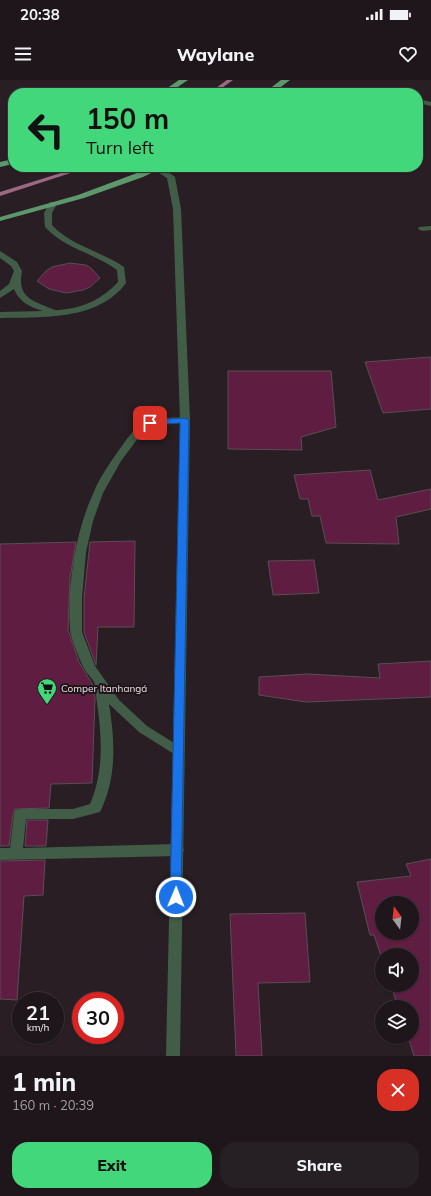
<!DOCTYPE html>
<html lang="en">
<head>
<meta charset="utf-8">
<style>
	:root { --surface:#1e161a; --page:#261f23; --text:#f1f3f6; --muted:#a19fa2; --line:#3c3539; --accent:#43d77b }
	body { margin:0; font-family:Mulish,sans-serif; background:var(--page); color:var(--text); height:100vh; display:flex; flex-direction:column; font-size:15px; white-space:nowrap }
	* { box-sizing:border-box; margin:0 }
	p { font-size:13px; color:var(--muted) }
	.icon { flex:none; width:22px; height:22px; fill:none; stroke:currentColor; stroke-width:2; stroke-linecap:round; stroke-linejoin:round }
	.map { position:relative; height:976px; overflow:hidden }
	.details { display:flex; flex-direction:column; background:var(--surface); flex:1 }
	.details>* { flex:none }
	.hud { position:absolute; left:8px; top:8px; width:415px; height:84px; border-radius:16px; box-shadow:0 1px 3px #0004,0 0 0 1px var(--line); background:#43d77b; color:#111; overflow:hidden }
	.needle { width:26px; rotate:345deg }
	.buttons { position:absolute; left:375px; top:816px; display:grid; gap:8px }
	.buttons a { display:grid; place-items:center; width:44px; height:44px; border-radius:50%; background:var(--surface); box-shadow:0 1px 3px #0004,0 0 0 1px var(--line); font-size:20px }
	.speed { position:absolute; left:12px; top:912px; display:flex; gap:8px; font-size:20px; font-weight:700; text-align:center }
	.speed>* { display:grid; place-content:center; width:52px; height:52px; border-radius:50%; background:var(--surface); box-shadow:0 1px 3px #0004,0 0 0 1px var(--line); line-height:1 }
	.speed small { font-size:10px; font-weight:400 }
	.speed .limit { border:6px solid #d22; background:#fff; color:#111 }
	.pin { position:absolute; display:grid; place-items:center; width:34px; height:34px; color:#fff; margin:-17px; border-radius:8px; box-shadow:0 2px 6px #0006 }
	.me { position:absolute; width:44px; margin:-22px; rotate:1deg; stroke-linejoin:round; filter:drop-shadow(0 0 3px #0008) }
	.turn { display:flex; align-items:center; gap:14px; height:84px; padding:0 12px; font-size:18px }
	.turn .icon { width:52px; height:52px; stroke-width:2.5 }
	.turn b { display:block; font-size:28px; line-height:34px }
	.round { display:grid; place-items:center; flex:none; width:42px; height:42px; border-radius:16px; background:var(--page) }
	.headline { display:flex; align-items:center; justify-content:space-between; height:68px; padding:0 12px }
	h1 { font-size:24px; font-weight:800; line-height:30px }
	.action { display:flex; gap:8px; margin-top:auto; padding:8px 12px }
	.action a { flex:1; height:46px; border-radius:16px; background:var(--accent); color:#111; font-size:16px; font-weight:800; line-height:46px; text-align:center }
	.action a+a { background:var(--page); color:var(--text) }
	.status { display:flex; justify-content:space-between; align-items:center; height:28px; padding:0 20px; background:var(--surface); direction:ltr }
	.status svg { height:11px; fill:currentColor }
	header { display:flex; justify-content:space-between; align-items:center; height:52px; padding:0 12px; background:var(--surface); font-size:18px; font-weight:800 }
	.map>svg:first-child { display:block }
</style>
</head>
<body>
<div class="status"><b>20:38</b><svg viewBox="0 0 49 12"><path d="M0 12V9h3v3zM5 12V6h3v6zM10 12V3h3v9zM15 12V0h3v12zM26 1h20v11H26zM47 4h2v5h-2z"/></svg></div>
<header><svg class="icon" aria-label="menu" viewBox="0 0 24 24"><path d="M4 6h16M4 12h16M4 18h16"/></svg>Waylane<svg class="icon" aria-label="heart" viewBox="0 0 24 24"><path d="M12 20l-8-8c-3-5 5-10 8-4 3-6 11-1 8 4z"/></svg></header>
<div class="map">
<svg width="431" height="976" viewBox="0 0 431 976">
	<rect width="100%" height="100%" fill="#281e23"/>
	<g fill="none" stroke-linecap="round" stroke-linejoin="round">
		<path fill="#9b6983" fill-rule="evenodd" d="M 227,0 L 233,0 L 215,13 L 209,13 Z
			M 80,87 L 89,87 L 0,116 L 0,112 Z"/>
	</g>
	<path fill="#5f1d42" stroke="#5a4e53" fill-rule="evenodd" d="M 70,183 L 86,185 L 92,189 L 100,198 L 90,207 L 83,210 L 66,213 L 49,209 L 37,201 L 46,191 L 52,187 Z
		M 431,277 L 431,329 L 383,333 L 365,282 Z
		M 228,291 L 331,291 L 336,347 L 301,357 L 302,370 L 228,369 Z
		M 370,390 L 378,420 L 431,409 L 431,429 L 396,437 L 399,464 L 326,463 L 320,436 L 312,436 L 308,419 L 300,419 L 294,395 Z
		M 135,461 L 134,547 L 98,547 L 96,585 L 84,552 L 84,518 L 90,462 Z
		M 76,462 L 70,498 L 68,550 L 79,582 L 94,607 L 95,619 L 92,703 L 51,704 L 49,728 L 15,729 L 13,734 L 9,766 L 0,766 L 0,464 Z
		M 314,480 L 319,513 L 273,515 L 268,481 Z
		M 431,581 L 431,617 L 306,622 L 259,615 L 259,597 L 307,594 L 380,598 L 378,584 Z
		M 27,740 L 48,740 L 46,766 L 25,766 Z
		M 431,779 L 431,976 L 414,976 L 408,957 L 412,957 L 412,927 L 398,927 L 391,905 L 412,905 L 412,875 L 382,875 L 382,879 L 374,855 L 370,855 L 357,802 L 411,796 L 406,784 ZM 382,823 L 412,823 L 412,853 L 382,853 Z
		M 45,780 L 43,815 L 24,816 L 17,920 L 0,919 L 0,781 Z
		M 305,833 L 310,902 L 258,903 L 262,976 L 236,976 L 230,834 Z"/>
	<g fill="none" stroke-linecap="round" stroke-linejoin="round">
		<path fill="#415d48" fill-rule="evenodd" d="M 418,19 L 431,22 L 431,26 L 418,23 Z
			M 50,122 L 53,122 L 57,124 L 52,133 L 52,145 C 71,166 101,171 124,187 L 126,203 C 98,241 42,237 0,238 L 0,232 L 43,231 C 30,227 19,222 14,209 L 0,218 L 0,211 L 9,204 L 14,191 L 11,186 L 0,178 L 0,171 L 17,182 L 22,191 C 19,207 22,216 38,223 C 43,225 49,228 55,230 C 58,231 63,229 67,229 C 87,226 103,218 118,202 L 117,190 C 94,173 65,169 45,147 L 44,133 Z
			M 431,146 L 431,150 L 422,151 L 418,149 L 419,147 Z
			M 185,337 L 188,338 L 190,340 L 188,342 L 153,346 L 139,357 L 121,381 L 103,413 L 93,441 L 86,472 L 82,518 L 82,552 L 95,586 L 119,620 L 147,646 L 182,668 L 184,671 L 182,674 L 178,676 L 174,674 L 139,652 L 109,624 C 115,661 117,698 100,732 L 73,739 L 26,739 L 23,768 L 177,764 L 182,766 L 184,770 L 182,774 L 177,776 L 0,780 L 0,768 L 10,768 L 14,734 L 15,730 L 20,729 L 73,729 L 90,724 C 104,692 102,657 97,623 C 96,617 96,607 94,602 C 92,598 87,594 85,590 C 80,581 71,559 70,550 C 67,507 75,453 93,414 C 99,398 110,383 119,370 C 127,359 134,348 146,341 C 154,337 175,338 185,337 Z"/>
		<path fill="#415d48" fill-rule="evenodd" d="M 154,87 L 161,87 L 175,97 L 181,129 L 190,340 L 180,976 L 166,976 L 180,340 L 173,129 L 167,98 L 154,90 Z"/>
		<path fill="#5d986d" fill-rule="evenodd" d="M 179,0 L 188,0 L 169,13 L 160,13 Z
			M 281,0 L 290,0 L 273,13 L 264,13 Z
			M 13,79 L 13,84 L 0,87 L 0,82 Z
			M 153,87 L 164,87 L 143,97 L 84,118 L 0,141 L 0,137 L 78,115 Z"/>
	</g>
	<path fill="#1a73e8" stroke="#114b97" d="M 185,338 L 189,340 L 181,817 L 180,821 L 176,822 L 172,821 L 170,817 L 180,343 L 150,345 L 146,343 L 150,340 Z"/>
	<defs>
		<g id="supermarket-pin" transform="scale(1)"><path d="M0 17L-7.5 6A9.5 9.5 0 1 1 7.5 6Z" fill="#43d77b" stroke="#1f1519"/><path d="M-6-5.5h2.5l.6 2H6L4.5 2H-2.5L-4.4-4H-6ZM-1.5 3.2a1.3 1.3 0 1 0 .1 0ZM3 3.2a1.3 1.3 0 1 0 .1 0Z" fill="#111"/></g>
	</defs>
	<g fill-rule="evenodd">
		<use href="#supermarket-pin" x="47" y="608"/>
	</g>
	<g text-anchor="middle" stroke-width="4" stroke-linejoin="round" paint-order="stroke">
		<g font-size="10" fill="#e8e1e4" stroke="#1f1519" text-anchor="start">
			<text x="61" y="612">Comper Itanhangá</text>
		</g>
	</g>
</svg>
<div class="buttons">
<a><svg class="needle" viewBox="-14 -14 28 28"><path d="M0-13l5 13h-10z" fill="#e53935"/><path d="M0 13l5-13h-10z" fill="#a19fa2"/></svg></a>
<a><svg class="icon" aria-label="sound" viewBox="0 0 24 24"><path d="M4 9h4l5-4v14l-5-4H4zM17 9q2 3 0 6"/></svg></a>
<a><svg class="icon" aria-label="layers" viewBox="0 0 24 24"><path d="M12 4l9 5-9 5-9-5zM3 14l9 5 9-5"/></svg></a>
</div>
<div class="speed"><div>21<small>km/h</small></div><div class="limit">30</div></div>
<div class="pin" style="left:150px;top:343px;background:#d93025"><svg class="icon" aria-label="arrive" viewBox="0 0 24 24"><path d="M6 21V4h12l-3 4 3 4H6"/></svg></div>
<svg class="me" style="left:176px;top:817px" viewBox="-20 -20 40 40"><circle r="17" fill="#1a73e8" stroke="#fff" stroke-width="3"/><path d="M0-11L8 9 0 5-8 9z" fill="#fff"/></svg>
<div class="hud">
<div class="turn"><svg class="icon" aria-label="left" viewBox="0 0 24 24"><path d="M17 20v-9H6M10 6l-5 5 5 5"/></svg><div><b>150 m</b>Turn left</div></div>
</div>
</div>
<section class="details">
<div class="headline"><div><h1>1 min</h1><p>160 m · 20:39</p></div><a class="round" style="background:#d93025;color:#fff"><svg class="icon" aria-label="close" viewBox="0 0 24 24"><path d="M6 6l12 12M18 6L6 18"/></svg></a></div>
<div class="action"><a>Exit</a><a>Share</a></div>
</section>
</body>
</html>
